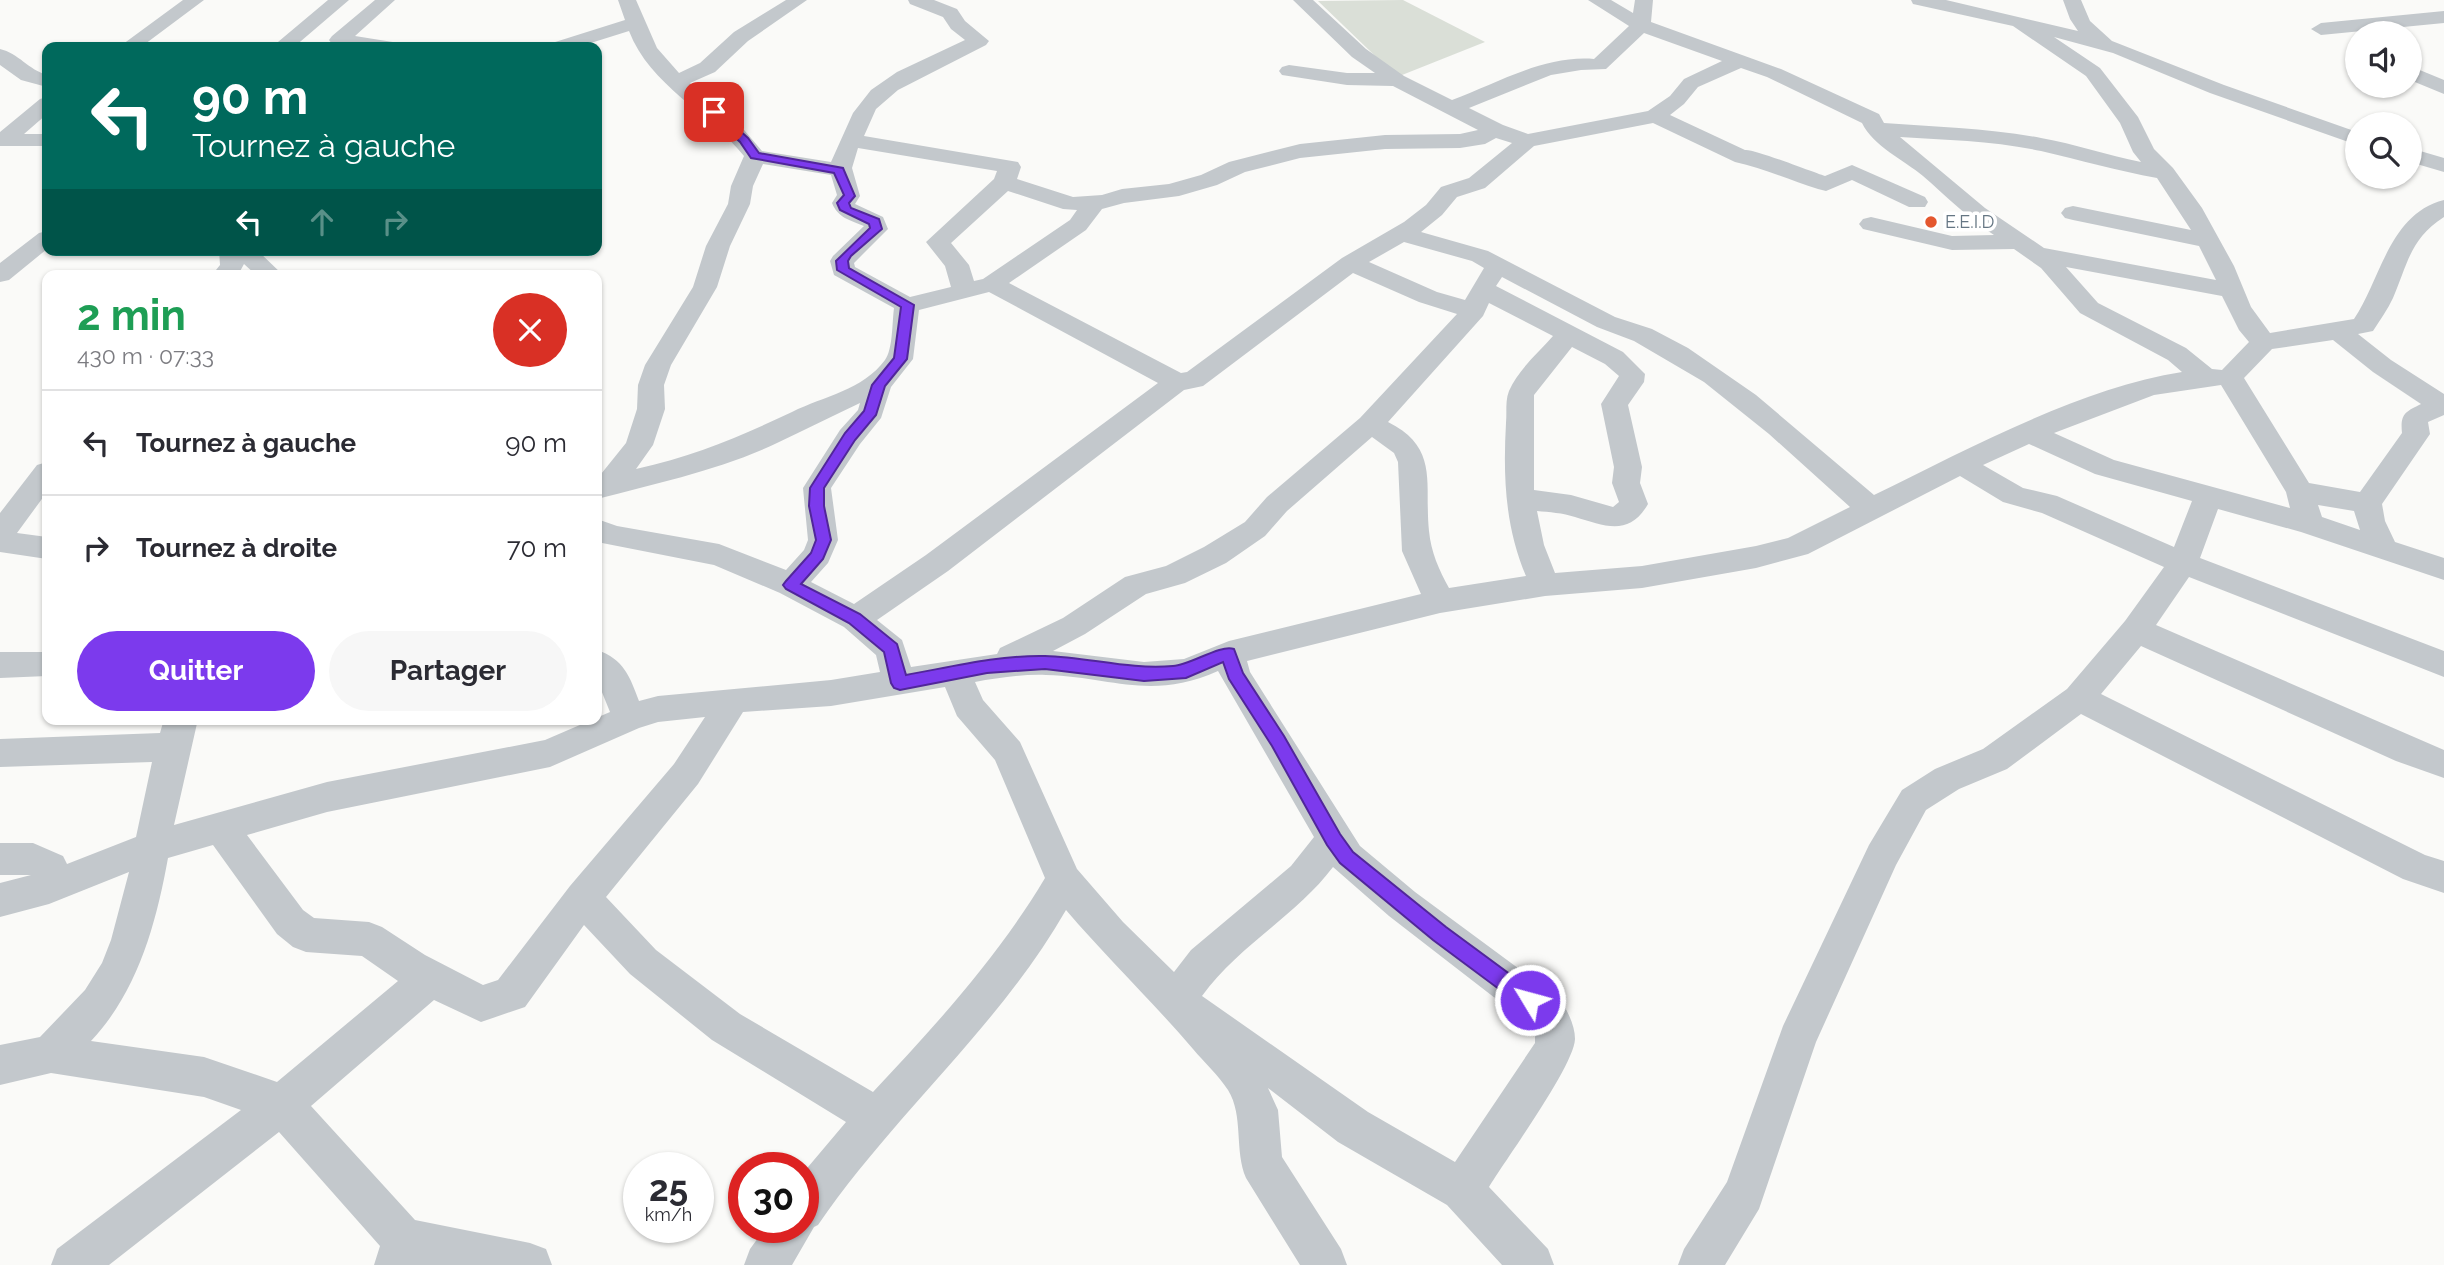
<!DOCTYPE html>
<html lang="fr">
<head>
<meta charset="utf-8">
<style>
	:root { --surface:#fff; --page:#f7f7f7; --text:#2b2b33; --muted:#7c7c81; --line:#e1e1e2; --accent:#7c3aed }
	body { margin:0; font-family:Raleway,sans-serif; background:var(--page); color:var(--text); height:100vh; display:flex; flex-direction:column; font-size:26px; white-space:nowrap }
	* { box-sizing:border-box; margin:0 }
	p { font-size:23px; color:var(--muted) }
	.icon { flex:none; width:38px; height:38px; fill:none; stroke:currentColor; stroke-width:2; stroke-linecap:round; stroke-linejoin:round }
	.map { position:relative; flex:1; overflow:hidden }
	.details { position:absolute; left:42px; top:270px; width:560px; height:455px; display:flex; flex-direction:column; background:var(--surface); border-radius:14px; box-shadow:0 2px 5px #0004 }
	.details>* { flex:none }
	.banner { position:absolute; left:42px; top:42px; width:560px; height:214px; border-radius:14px; box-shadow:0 2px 5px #0004; background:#00695c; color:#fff; overflow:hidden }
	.tools { position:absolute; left:2345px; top:21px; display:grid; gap:14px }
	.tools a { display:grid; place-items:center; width:77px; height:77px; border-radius:50%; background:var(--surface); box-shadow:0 2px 5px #0004; font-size:35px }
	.speed { position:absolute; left:623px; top:1152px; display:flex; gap:14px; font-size:35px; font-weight:700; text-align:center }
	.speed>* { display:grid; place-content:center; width:91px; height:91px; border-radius:50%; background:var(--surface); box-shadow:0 2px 5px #0004; line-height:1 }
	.speed small { font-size:18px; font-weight:400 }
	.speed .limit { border:10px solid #d22; background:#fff; color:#111 }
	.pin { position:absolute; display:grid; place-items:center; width:60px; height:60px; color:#fff; margin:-30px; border-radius:14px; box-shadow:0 4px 10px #0006 }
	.me { position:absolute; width:77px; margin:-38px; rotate:307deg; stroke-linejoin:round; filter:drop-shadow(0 0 5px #0008) }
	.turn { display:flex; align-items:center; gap:24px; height:147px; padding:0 35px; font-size:32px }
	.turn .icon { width:91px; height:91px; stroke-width:2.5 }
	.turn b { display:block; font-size:49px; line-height:60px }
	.lanes { display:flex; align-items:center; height:66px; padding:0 35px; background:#0003; justify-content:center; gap:35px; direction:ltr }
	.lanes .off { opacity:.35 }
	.round { display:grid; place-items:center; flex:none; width:74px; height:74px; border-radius:37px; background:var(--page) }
	.headline { display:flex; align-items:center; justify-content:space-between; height:119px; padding:0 35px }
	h1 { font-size:42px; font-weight:700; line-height:52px; color:#1e9e55 }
	.action { display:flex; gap:14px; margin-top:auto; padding:14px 35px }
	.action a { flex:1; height:80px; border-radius:42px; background:var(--accent); color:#fff; font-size:28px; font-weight:700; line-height:80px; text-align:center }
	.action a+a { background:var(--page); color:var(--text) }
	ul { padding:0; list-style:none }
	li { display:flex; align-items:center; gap:21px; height:105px; padding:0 35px; border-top:2px solid var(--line) }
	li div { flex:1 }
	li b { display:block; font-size:26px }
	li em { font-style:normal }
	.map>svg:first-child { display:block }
</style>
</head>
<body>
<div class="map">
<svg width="2444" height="1265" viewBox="0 0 2444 1265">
	<rect width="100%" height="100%" fill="#fafaf8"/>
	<path fill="#dadfd7" d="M 1403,0 L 1485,42 L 1397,77 L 1318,1 Z"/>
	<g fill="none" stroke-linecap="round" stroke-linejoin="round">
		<path fill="#c3c8cc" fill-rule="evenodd" d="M 183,0 L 204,0 L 141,47 L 119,47 Z
			M 328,0 L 349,0 L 294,47 L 272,47 Z
			M 375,0 L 395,0 L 355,36 L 399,43 L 402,47 L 349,47 L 332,44 L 329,40 L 332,36 Z
			M 618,0 L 636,0 L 657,48 L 679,73 L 700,63 L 734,32 L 786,0 L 807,0 L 748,41 L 715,72 L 690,83 L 739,124 L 762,151 L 831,162 L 853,113 L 871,90 L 897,72 L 965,40 L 951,29 L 943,17 L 910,4 L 908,0 L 934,0 L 957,9 L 965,21 L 989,41 L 986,45 L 898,90 L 876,109 L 864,136 L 1018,162 L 1021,167 L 1017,179 L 1073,197 L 1102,195 L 1122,189 L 1169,184 L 1201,175 L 1229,162 L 1300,144 L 1385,135 L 1460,134 L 1478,130 L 1393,86 L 1347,85 L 1282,75 L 1279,71 L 1282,67 L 1289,65 L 1347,73 L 1375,73 L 1352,57 L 1293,0 L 1313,0 L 1366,49 L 1404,76 L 1452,100 C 1498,83 1544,55 1594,59 L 1629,26 L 1588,0 L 1611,0 L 1633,13 L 1635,0 L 1653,0 L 1651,22 L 1781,69 L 1879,114 L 1884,123 C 1936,127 1989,128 2041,138 C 2075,144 2107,155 2141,162 L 2133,152 L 2120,123 L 2086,76 L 2013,26 L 1913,4 L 1911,0 L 1946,0 L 2078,31 L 2070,19 L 2063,0 L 2081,0 L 2090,21 L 2112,41 L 2224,85 L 2357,132 L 2357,145 L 2210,93 L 2113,53 L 2054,37 L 2100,68 L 2138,117 L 2154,149 L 2173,168 L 2202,208 L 2234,266 L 2251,307 L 2270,333 L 2354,319 C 2381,279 2389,214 2444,200 L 2444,217 C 2410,239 2408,263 2393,298 C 2388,309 2380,320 2373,331 L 2358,334 L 2391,360 L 2444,394 L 2444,415 L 2428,422 L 2430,434 L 2382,504 L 2385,521 L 2395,542 L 2444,558 L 2444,580 L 2301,532 L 2218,509 L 2200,558 L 2444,651 L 2444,677 L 2189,577 L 2156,625 L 2444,750 L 2444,778 L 2396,761 L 2141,646 L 2101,694 L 2425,855 L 2444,861 L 2444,893 L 2403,879 L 2081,714 L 2007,769 L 1959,789 L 1926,810 L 1896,865 L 1816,1042 L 1759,1209 L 1725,1265 L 1678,1265 L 1684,1249 L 1727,1182 L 1783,1026 L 1869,845 L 1902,790 L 1935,769 L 1983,749 L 2067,689 L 2125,621 L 2164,567 L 2042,513 L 2003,502 L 1960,476 L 1808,554 L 1756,568 L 1642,588 L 1545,596 L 1440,613 L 1247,661 L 1250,672 L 1360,846 L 1415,892 L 1560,999 C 1567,1010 1575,1025 1575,1039 C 1574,1066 1506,1159 1489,1187 L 1548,1249 L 1554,1265 L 1502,1265 L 1447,1205 L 1338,1142 L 1268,1088 L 1278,1110 L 1282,1157 L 1341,1249 L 1347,1265 L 1300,1265 L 1246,1178 C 1234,1150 1244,1116 1228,1090 C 1218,1075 1204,1062 1193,1049 C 1152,1001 1107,958 1066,910 C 999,1027 893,1115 818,1225 L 814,1227 L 792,1265 L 744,1265 L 750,1249 L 766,1227 L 803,1227 L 803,1173 L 846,1122 L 712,1040 L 630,974 L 584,925 L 525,1007 L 481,1022 L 434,1000 L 311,1106 L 415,1220 L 530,1243 L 546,1249 L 552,1265 L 374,1265 L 380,1246 L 279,1132 L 109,1265 L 51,1265 L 57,1249 L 241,1110 L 204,1097 L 51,1073 L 0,1085 L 0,1045 L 40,1037 L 85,990 L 102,963 L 111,940 L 129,872 L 49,904 L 0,917 L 0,883 L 31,875 L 0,875 L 0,843 L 33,843 L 63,856 L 67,864 L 136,837 L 152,762 L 0,767 L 0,739 L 160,733 L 164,719 L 198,719 L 174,825 L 327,782 L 545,740 L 610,712 L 597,680 L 597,650 C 624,659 630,677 639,701 L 658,696 L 831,680 L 880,672 L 876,655 L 844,627 L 780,593 L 714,565 L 597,542 L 597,519 L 617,526 L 719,544 L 786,570 L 804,550 L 808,540 L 803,488 L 840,430 L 858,410 L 860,403 C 832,416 805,430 777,443 C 720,470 657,483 597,499 L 597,479 L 626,443 L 637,409 L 638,385 L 645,365 L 693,287 L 706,246 L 728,204 L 731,186 L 744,156 C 709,112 650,86 629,31 L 578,47 L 549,47 L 552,43 L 625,20 ZM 1644,33 L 1722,61 L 1684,79 L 1670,96 L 1648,111 L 1528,134 L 1503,125 L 1469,108 L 1551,75 L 1581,70 L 1606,69 ZM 1741,68 L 1767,77 L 1862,123 C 1873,146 1904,160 1923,176 C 1947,197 1968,218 1994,235 L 1952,236 L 1871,217 L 1863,219 L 1859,224 L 1863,229 L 1952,250 L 2014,249 L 2041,268 L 2080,313 L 2168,360 L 2182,372 C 2080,388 1966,450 1874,495 L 1756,395 L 1688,348 L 1652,329 L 1615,317 L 1488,251 L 1421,232 L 1442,215 L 1457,197 L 1485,188 L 1534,146 L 1653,123 L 1735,162 C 1762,168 1790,180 1818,189 L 1826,191 L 1852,180 L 1909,207 L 1925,207 L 1928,202 L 1925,197 L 1852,165 L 1825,176 C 1812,172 1752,148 1745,150 L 1670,115 L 1684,104 L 1698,87 ZM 1900,137 C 1947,140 1995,141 2041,151 C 2080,160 2118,171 2157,178 L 2191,230 L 2073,206 L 2065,208 L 2061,213 L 2065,218 L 2073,220 L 2199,246 L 2216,280 L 2044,248 L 1985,208 ZM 1496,138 L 1512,143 L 1469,178 L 1441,187 L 1426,205 L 1404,222 L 1342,258 L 1187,372 L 1181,373 L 1009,283 L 1086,230 L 1102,209 L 1124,203 L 1179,196 L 1217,185 L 1245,172 L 1300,158 L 1385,149 L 1460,148 L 1485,144 ZM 858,148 L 997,171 L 994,179 L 926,242 L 945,266 L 951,287 L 910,297 L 855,267 L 854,263 L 888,229 L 883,217 L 855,204 L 860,196 L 852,168 ZM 763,164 L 831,175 L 837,195 L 832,203 C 838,218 850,220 864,226 L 833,256 L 830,261 L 834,275 L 894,308 C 892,323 893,349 885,360 C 863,390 824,396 792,412 C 739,437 695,456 636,469 L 653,445 L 665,409 L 664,385 L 671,365 L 717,287 L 730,246 L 750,204 L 753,186 ZM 1008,191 L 1063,209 L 1077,210 L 1070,220 L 983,279 L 974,281 L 969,265 L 951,243 ZM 1404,242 L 1472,261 L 1484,268 L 1465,300 L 1437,292 L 1369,262 ZM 2066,267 L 2222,296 L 2239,330 L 2249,342 L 2222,370 L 2212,369 L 2186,348 L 2098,303 ZM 1353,273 L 1419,302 L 1457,314 L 1360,418 L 1267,497 L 1245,522 L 1204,547 L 1166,566 L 1125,577 L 1063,618 L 1000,648 L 997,654 L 911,667 L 902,640 L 877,620 L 948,571 L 1184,390 L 1203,386 ZM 1502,277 L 1597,327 L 1634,341 L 1704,382 L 1769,434 L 1850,507 L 1788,538 L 1756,546 L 1642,566 L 1555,573 L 1544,545 L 1537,511 C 1549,512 1563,513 1575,517 C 1605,526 1629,537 1648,504 L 1640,483 L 1642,467 L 1628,405 L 1644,382 L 1645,374 L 1623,352 L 1496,286 ZM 989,292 L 1158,383 L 926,555 L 854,604 L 811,582 L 828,563 L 838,540 L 831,488 L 860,444 L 881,418 L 891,387 L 913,359 L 919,310 ZM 1489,303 L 1553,336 C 1538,353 1518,370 1509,391 C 1505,401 1507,412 1506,423 C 1503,476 1505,527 1526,576 L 1449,588 C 1439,570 1431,552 1429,531 C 1424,484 1440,448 1388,422 L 1483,316 ZM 2333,340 L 2373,372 L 2421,404 C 2405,412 2400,414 2402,433 L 2360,492 L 2309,483 L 2244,378 L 2272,349 ZM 1572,347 L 1605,364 L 1619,376 L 1601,404 L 1614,467 L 1612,483 L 1619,502 L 1613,507 L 1571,495 L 1534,490 L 1534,395 ZM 2221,385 L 2286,492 L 2290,508 L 2114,460 L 2054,433 L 2154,395 ZM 1372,437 L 1394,453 L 1398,462 L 1402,551 L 1421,594 L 1229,641 L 1184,659 L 1144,662 L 1053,651 L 1085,634 L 1146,594 L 1185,583 L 1226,563 L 1265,536 L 1287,511 ZM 2029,444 L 2095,474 L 2192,501 L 2174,547 L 2057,496 L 2023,488 L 1983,465 ZM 2318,505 L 2354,511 L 2360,530 L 2322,517 ZM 1218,671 L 1314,837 L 1291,866 L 1191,950 L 1174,972 L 1123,922 L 1077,869 L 1020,742 L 983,700 L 975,682 C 997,678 1023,674 1046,675 C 1113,677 1150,701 1218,671 ZM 945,687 L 957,716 L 995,760 L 1045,878 C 998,957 935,1026 873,1092 L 740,1014 L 656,950 L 606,897 L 698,784 L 743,712 L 831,706 ZM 705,717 L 674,764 L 570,886 L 498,980 L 483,985 L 425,955 L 382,927 L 369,922 L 314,918 L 303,910 L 247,835 L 327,812 L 550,767 L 639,728 L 658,722 ZM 213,845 L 277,934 L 293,947 L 306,952 L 362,956 L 398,981 L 277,1082 L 204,1057 L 91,1041 C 138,991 156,924 168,858 ZM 1333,867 L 1389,916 L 1535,1029 L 1535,1043 L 1455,1162 L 1368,1112 L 1202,996 C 1238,946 1296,916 1333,867 Z
			M 2444,11 L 2444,23 L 2321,35 L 2311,29 L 2321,23 Z
			M 0,49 C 18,53 29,70 47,75 L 47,87 L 21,80 L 0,65 Z
			M 2410,66 L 2444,80 L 2444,94 L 2410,80 Z
			M 47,97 L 47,114 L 24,134 L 47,134 L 47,146 L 0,146 L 0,132 L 40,99 Z
			M 2410,148 L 2444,158 L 2444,172 L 2410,162 Z
			M 47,231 L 47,249 L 9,280 L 0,282 L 0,263 L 39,233 Z
			M 219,250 L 257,250 L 283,275 L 256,275 L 244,264 L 238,275 L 212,275 L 220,265 Z
			M 47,462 L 47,492 L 17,533 L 47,537 L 47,559 L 0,552 L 0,513 L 37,465 Z
			M 0,652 L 47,652 L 47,676 L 0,678 Z"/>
	</g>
	<path fill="#7c3aed" stroke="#51269a" stroke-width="2" d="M 710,110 L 717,110 L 748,138 L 759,153 L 843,168 L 855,196 L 849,203 L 851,208 L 879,219 L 882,229 L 851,256 L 848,261 L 849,268 L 914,305 L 907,359 L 885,386 L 876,415 L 855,440 L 824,488 L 824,506 L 831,540 L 823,559 L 801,584 L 860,614 L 897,644 L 906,675 C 951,667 998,655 1045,656 C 1088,657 1129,670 1173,666 C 1191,665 1220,644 1234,649 L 1243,673 L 1284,736 L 1340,834 L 1353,852 L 1446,927 L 1537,994 L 1540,1000 L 1537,1007 L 1530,1010 L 1523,1007 L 1433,940 L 1340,863 L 1327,845 L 1272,746 L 1229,679 L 1223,662 L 1186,678 L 1144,681 L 1045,669 L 987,673 L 900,690 L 894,688 L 891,683 L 884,652 L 849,623 L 786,589 L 783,585 L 786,581 L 811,553 L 816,540 L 809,506 L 810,488 L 845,433 L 864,411 L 872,385 L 894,358 L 901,307 L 837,270 L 836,261 L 870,228 L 869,224 L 840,210 L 837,203 L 844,195 L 834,173 L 751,158 L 740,142 L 710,114 Z"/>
	<circle fill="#e4572e" stroke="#fff" stroke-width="2.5" cx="1931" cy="222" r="7"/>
	<g text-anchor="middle" stroke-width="7" stroke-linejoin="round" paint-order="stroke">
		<g font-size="18" fill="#657683" stroke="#fff" text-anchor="start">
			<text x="1945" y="228">E.E.I.D</text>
		</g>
	</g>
</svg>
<div class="tools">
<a><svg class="icon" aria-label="sound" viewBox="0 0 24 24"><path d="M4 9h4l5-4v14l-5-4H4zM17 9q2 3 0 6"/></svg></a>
<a><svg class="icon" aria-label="search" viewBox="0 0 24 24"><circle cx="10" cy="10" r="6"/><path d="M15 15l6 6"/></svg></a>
</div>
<div class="speed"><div>25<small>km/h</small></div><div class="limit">30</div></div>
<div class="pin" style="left:714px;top:112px;background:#d93025"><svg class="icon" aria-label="arrive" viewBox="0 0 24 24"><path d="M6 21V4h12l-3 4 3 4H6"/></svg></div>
<svg class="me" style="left:1530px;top:1000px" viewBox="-20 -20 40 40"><circle r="17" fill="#7c3aed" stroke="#fff" stroke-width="3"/><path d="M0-11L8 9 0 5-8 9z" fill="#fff"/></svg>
<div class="banner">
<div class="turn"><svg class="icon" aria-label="left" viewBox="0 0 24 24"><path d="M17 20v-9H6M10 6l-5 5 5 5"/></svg><div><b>90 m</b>Tournez à gauche</div></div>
<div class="lanes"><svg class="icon" aria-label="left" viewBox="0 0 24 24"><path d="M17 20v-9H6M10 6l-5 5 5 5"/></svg><svg class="icon off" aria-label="ahead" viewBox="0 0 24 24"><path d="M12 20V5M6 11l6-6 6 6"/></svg><svg class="icon off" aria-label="right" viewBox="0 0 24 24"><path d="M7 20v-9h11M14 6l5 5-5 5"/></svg></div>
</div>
<section class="details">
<div class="headline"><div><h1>2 min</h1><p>430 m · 07:33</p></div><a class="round" style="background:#d93025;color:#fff"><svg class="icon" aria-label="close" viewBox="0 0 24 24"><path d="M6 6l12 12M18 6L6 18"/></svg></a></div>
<ul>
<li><svg class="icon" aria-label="left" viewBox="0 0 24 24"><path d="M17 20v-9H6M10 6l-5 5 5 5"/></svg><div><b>Tournez à gauche</b></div><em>90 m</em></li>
<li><svg class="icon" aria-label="right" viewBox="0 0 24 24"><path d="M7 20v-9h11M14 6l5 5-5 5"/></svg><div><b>Tournez à droite</b></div><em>70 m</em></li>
</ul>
<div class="action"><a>Quitter</a><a>Partager</a></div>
</section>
</div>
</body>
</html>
